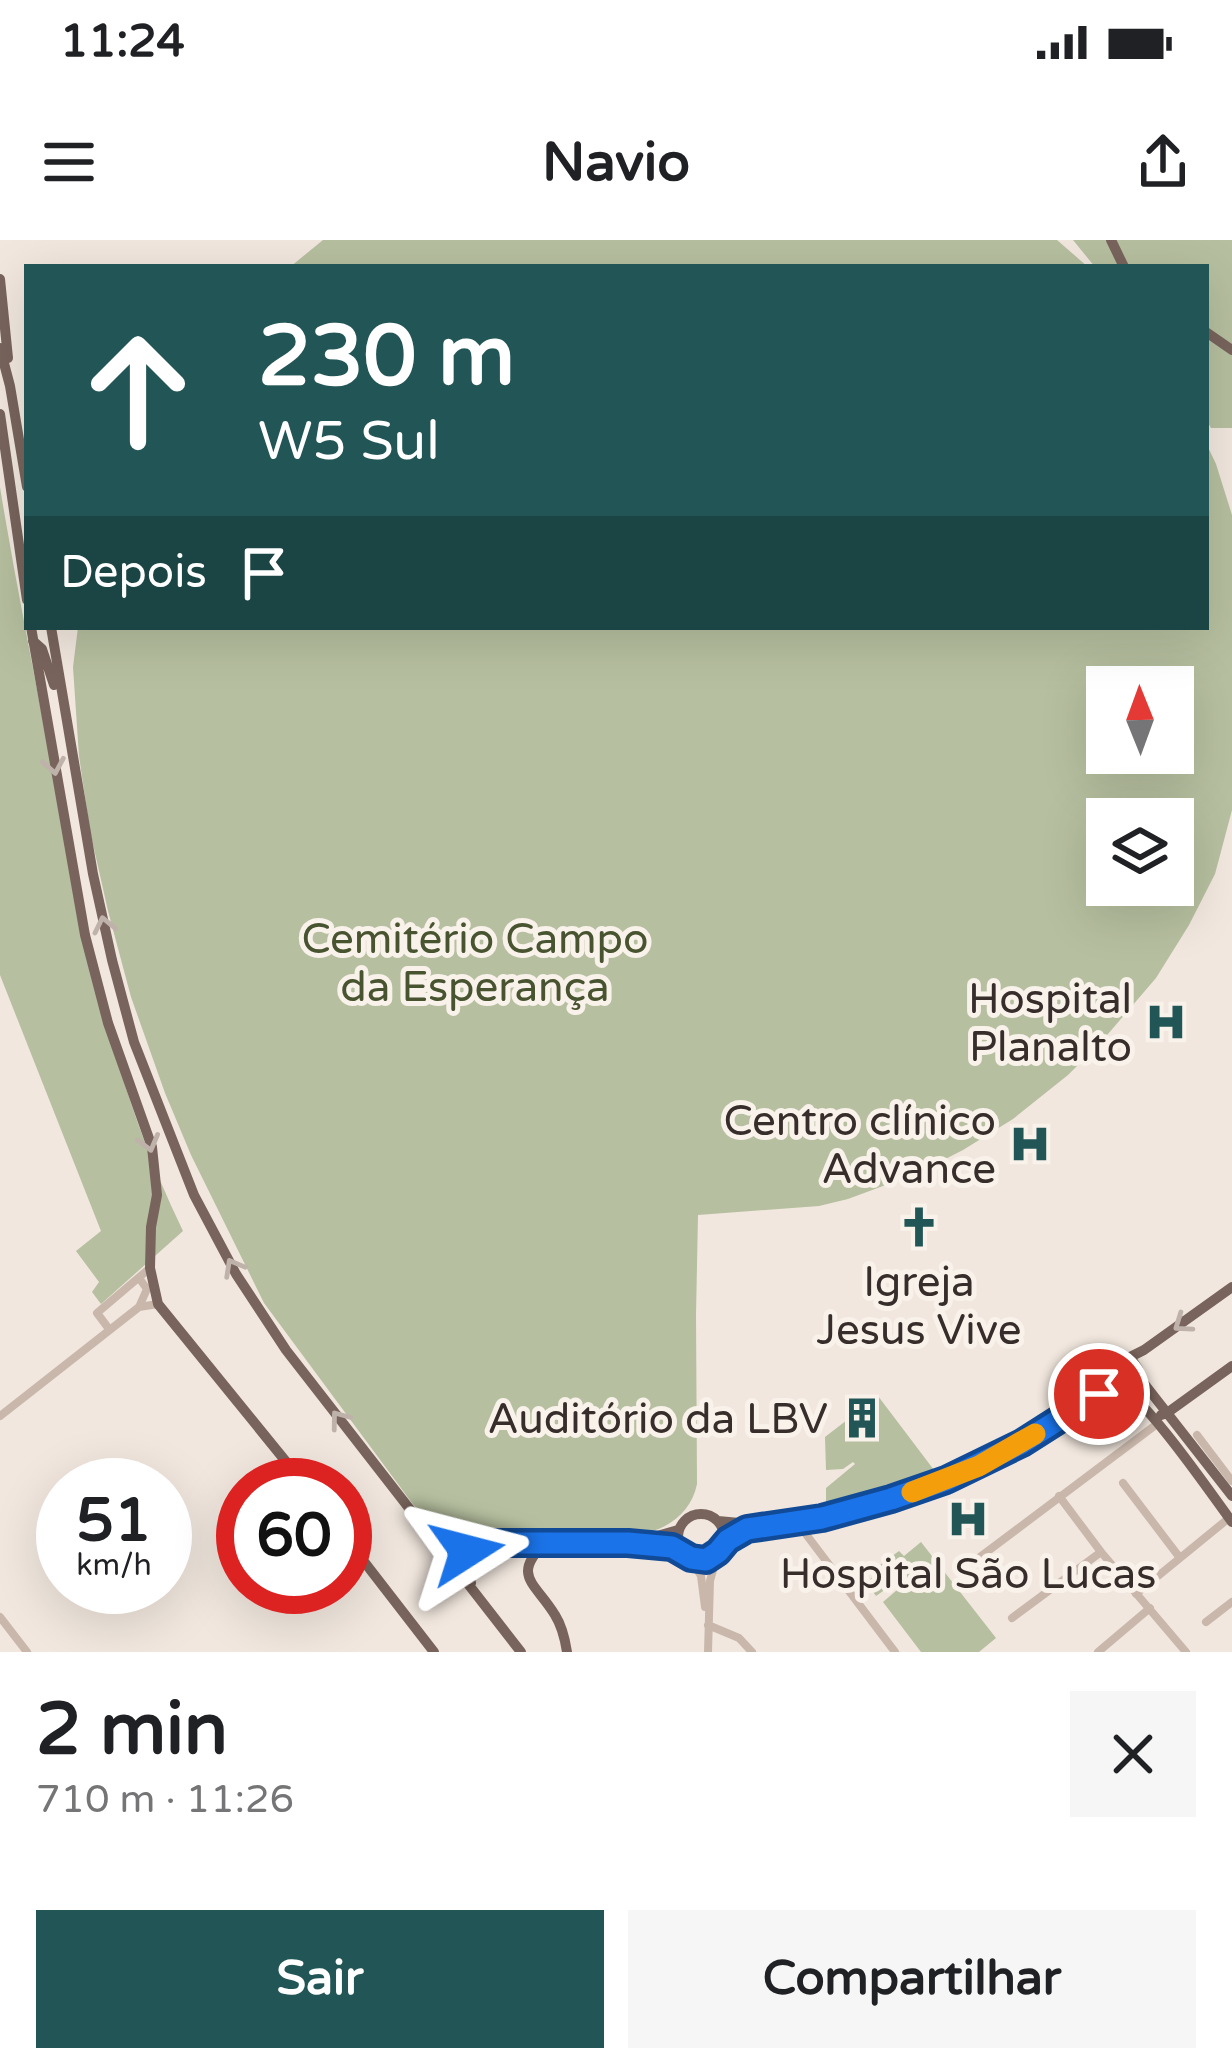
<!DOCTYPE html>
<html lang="pt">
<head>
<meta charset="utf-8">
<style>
	:root { --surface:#fff; --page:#f6f6f6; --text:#202124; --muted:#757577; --accent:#225556 }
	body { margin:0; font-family:"Varela Round",sans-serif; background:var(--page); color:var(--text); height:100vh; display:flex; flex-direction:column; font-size:45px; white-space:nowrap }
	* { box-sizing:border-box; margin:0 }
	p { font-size:39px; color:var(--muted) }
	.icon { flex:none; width:66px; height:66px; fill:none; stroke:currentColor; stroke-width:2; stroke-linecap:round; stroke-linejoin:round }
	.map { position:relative; height:1412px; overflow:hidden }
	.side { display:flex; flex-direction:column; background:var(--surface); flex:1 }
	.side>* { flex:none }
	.hud { position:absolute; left:24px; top:24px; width:1185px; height:366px; border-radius:0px; box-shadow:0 12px 48px #0002; background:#225556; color:#fff; overflow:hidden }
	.needle { width:78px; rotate:359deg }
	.controls { position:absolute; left:1086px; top:426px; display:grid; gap:24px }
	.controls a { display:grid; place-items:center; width:108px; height:108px; border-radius:0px; background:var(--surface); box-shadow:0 12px 48px #0002; font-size:60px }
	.speed { position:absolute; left:36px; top:1218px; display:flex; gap:24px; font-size:60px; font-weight:700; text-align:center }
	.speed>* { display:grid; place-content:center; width:156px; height:156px; border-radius:50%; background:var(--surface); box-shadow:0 12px 48px #0002; line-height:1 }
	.speed small { font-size:30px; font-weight:400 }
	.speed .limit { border:18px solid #d22; background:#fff; color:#111 }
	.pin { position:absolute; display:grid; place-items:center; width:102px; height:102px; color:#fff; margin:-51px; border:6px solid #fff; border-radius:50%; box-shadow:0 3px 12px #0007 }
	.me { position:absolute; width:132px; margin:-66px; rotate:81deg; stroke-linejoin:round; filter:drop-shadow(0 0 9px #0008) }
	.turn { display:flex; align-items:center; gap:42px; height:252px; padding:0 36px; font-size:54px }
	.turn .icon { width:156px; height:156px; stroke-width:2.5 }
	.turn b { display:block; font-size:84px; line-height:102px }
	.then { display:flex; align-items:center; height:114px; padding:0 36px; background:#0003; gap:24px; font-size:45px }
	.round { display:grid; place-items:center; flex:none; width:126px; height:126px; border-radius:0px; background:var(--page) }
	.headline { display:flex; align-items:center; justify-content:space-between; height:204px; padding:0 36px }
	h1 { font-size:72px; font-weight:800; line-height:90px }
	.button { display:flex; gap:24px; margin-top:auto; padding:24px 36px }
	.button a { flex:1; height:138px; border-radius:0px; background:var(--accent); color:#fff; font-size:48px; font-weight:800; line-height:138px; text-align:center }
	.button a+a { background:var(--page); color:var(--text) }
	.status { display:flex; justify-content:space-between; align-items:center; height:84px; padding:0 60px; background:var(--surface); direction:ltr }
	.status svg { height:33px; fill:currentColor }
	header { display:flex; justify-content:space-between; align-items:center; height:156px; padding:0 36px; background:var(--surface); font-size:54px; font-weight:800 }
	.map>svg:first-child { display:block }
</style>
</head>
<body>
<div class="status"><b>11:24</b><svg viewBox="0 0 49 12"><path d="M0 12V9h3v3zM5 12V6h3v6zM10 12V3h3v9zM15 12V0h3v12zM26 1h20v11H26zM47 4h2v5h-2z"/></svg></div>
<header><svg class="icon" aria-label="menu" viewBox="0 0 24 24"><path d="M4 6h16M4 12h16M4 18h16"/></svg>Navio<svg class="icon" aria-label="share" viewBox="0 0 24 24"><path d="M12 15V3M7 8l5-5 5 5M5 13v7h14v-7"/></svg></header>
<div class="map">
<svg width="1232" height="1412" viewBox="0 0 1232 1412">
	<rect width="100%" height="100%" fill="#f1e7de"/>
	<path fill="#b6bf9f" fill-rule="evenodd" d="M 323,0 L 1057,0 L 1088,27 L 290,27 Z
		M 1073,0 L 1232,0 L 1232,188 L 1211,188 L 1206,180 L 1206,27 L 1095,27 Z
		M 1206,203 L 1216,224 L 1232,275 L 1232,570 L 1215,634 L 1189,685 L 1156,738 L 1102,801 L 1068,835 L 1013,879 L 963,910 L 918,933 L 848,959 L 819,966 L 698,975 L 696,1075 L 697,1244 C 692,1269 673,1286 649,1292 L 435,1294 L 264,1063 L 191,915 L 165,853 L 131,757 L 108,671 L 90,591 L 79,516 L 73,427 L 78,387 L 1206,387 ZM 1107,447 L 1173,447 L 1173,513 L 1107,513 ZM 1107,579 L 1173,579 L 1173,645 L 1107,645 Z
		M 0,247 C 14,334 32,421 48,508 C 78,674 109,839 183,991 L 101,1064 L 92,1052 L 99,1042 L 76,1011 L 101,991 L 0,735 Z
		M 878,1156 L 937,1234 L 870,1257 L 826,1267 L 826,1248 L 855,1224 L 853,1222 L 843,1229 L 826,1230 L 825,1197 Z
		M 921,1302 L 996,1398 L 979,1412 L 921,1412 L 883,1362 L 897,1350 L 893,1344 L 876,1356 L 866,1342 L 883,1330 L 880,1325 L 899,1311 L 904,1316 Z"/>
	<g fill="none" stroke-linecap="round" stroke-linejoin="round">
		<path stroke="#c9b7ab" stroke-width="8" d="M 139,1067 L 147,1049 L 139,1038
			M 109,1089 L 97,1073 L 150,1028
			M 0,1176 L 139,1067 L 158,1064
			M 1197,1195 L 1232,1241
			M 1123,1243 L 1180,1318
			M 1059,1256 L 1101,1312 L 1186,1412
			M 796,1281 L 895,1412
			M 691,1319 L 701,1336 L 705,1367
			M 964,1329 L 1157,1184
			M 1136,1354 L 1229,1278
			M 0,1377 L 27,1412
			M 1012,1378 L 1101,1312
			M 1206,1382 L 1232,1362
			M 708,1385 L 739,1398 L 752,1412
			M 708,1412 L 710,1341 L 718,1312
			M 1098,1412 L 1150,1368"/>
		<path stroke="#78645c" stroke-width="10" d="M 1111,0 L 1124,27
			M 0,39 L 8,118
			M 1206,92 L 1232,110
			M 0,108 L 10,146 L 27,247
			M 0,174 L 27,360
			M 31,387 L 85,695 L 108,783 L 152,907 L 157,955 L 151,987 L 150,1028 L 158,1064 L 305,1245
			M 51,387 L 93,634 L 112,720 L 134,802 L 194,955 L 236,1034 L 286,1110 L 521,1412
			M 33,401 L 42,409 L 54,445
			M 1130,1117 L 1144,1110 L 1232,1047
			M 1138,1129 L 1142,1141 L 1232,1256
			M 1121,1144 L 1133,1137 L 1138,1129 L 1130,1117 C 1116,1118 1107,1129 1114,1142 C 1143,1154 1210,1252 1232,1282
			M 1161,1175 L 1167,1173 L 1232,1126
			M678 1297a23 23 0 1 1 46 0a23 23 0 1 1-46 0Z
			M 718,1281 L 761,1285 L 796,1281 L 891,1259 L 979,1226 L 1118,1144
			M 345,1297 L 434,1412
			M 643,1300 L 678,1290
			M 546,1302 C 510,1336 536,1343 555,1375 C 562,1386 565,1399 567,1412
			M 437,1304 L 628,1303 L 664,1306 L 682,1312
			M 471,1343 L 464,1320 L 473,1303"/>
	</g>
	<defs><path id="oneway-chevron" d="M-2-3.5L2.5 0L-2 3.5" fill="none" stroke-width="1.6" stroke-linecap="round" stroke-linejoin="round" transform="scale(3)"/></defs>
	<g stroke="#bfb2ab">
		<use href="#oneway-chevron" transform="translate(54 526) rotate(80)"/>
		<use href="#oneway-chevron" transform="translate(104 685) rotate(-102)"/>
		<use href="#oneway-chevron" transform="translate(149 903) rotate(75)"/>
		<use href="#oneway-chevron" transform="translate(233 1027) rotate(-119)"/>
		<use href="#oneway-chevron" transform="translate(1182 1084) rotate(145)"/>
		<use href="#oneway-chevron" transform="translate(339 1179) rotate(-127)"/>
	</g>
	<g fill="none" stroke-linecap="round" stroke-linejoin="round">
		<g stroke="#114b97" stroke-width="30">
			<path id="route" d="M 467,1311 L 473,1303 L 628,1303 L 672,1307 L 691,1318 L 706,1320 L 718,1312 L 728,1300 L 747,1289 L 822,1278 L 891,1259 L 946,1240 L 1022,1203 L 1099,1154"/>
		</g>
		<use href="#route" stroke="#1a73e8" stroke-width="21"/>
		<path stroke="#f59e0b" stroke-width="21" d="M 912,1252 L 979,1226 L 1035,1194"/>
	</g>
	<defs>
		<g id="hospital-bare" transform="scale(3.24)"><path d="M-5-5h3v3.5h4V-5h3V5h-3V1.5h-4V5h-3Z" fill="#225556" stroke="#f9f2eb" stroke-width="2.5" paint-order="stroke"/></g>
		<g id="church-bare" transform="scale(3.24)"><path d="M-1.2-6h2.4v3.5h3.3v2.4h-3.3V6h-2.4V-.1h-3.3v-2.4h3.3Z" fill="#225556" stroke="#f9f2eb" stroke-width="2.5" paint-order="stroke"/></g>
		<g id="building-bare" transform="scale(3.24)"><path d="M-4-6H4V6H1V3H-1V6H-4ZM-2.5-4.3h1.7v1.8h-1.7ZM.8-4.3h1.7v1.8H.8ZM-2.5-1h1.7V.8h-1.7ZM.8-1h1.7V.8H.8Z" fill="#225556" stroke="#f9f2eb" stroke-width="2.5" paint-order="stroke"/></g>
	</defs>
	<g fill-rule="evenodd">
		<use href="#hospital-bare" x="1166" y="782"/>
		<use href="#hospital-bare" x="1030" y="904"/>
		<use href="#church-bare" x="919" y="987"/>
		<use href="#building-bare" x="862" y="1178"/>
		<use href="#hospital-bare" x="968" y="1279"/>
	</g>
	<g text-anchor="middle" stroke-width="10" stroke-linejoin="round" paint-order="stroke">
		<g font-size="42" fill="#48532f" stroke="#f9f2eb">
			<text x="475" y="713">Cemitério Campo<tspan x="475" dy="48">da Esperança</tspan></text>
		</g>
		<g font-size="42" fill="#372d2a" stroke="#f9f2eb" text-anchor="end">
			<text x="1132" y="773">Hospital<tspan x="1132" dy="48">Planalto</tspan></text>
			<text x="996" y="895">Centro clínico<tspan x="996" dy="48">Advance</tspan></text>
			<text x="919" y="1056" text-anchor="middle">Igreja<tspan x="919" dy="48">Jesus Vive</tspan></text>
			<text x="828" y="1193">Auditório da LBV</text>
			<text x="968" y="1348" text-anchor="middle">Hospital São Lucas</text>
		</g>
	</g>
</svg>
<div class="controls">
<a><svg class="needle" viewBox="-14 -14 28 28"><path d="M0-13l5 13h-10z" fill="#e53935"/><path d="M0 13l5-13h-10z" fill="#757577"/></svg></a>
<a><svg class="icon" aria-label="layers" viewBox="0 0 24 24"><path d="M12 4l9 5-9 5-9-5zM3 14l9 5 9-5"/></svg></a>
</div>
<div class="speed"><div>51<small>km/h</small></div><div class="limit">60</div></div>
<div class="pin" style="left:1099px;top:1154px;background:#d93025"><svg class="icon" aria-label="arrive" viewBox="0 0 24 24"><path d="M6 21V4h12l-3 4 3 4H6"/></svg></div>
<svg class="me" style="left:467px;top:1311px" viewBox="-20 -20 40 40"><path d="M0-17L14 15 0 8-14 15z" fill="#1a73e8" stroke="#fff" stroke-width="4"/></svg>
<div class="hud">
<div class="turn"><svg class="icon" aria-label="ahead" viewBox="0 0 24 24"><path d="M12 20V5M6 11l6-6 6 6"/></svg><div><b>230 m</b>W5 Sul</div></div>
<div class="then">Depois<svg class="icon" aria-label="arrive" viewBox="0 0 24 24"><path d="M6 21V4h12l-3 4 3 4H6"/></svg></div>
</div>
</div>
<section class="side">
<div class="headline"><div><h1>2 min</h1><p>710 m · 11:26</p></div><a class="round"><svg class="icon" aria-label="close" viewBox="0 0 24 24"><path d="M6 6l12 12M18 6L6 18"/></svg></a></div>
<div class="button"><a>Sair</a><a>Compartilhar</a></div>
</section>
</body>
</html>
